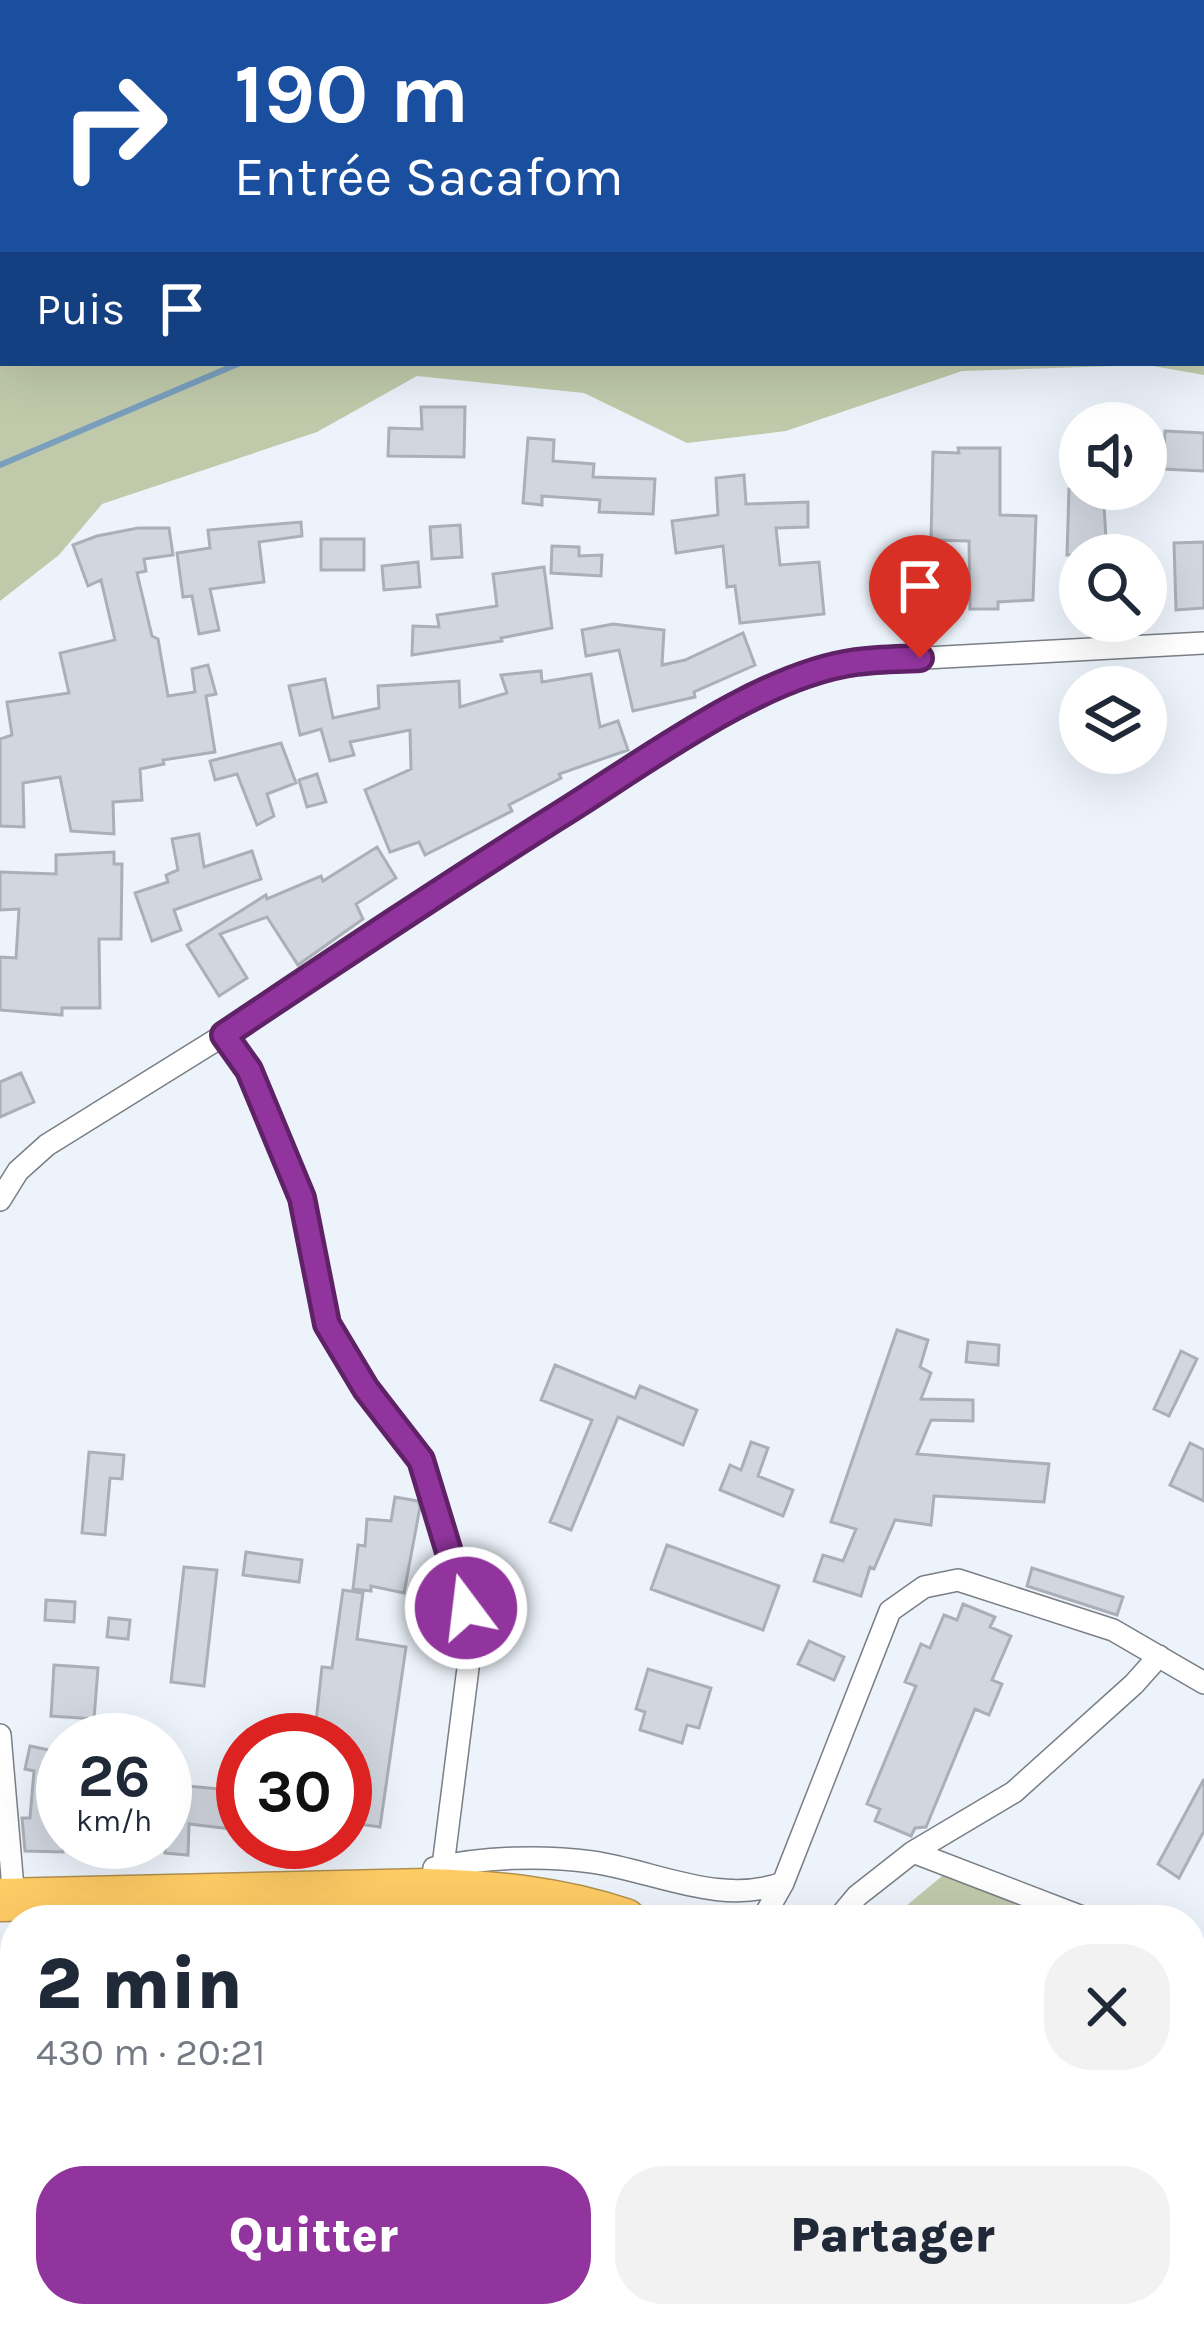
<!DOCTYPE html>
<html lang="fr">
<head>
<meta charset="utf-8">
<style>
	:root { --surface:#fff; --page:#f2f2f3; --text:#1f2937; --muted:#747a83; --accent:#92349d }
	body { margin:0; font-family:Karla,sans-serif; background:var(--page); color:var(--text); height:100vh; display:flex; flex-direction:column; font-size:45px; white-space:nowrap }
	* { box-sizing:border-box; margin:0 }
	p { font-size:39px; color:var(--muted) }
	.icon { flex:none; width:66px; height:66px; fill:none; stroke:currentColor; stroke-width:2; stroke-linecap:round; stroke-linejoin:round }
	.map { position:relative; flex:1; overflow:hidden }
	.details { position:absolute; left:0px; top:1905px; width:1206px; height:423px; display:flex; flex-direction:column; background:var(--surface); border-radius:48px 48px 0 0; box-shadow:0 12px 48px #0002 }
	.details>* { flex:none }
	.guide { position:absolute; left:0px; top:0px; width:1206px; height:366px; box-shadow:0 12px 48px #0002; background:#1a4fa0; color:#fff; overflow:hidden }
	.controls { position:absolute; left:1059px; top:402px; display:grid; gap:24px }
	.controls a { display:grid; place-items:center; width:108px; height:108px; border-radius:50%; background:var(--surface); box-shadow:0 12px 48px #0002; font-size:60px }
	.speed { position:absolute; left:36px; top:1713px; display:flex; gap:24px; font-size:60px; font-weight:700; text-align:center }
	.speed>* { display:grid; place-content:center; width:156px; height:156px; border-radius:50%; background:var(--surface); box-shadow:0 12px 48px #0002; line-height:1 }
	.speed small { font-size:30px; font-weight:400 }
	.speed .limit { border:18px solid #d22; background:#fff; color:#111 }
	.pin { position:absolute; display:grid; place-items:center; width:102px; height:102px; color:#fff; margin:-123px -51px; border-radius:50% 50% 50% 0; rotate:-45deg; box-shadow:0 0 12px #0007 }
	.pin .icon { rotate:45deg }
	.me { position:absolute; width:132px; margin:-66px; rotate:345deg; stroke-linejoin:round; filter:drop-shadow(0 0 9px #0008) }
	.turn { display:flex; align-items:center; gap:42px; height:252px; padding:0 36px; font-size:54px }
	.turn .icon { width:156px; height:156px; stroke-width:2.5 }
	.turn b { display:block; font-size:84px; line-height:102px }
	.then { display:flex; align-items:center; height:114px; padding:0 36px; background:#0003; gap:24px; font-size:45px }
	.round { display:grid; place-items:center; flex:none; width:126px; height:126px; border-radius:48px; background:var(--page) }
	.summary { display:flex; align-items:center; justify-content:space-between; height:204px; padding:0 36px }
	h1 { font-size:72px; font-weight:800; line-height:90px }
	.button { display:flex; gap:24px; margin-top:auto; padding:24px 36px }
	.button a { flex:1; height:138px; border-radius:48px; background:var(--accent); color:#fff; font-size:48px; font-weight:800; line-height:138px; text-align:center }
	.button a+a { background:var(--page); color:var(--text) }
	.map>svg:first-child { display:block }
</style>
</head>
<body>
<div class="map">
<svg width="1204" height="2326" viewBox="0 0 1204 2326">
	<rect width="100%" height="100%" fill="#edf3fb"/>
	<path fill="#c0caab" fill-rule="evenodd" d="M 0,0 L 1204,0 L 1204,375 L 1147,365 L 962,371 L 786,431 L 687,443 L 584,393 L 417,376 L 317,432 L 102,504 L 59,555 L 0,601 ZM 3,3 L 1203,3 L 1203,363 L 3,363 Z
		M 959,1862 L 1089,1920 L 889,1920 Z
		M 1191,1965 L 1204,1971 L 1204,2166 L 1191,2159 Z"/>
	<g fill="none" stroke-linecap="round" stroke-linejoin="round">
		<path stroke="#799fbd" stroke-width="6" d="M 1203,33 L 1204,32
			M 0,465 L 240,363"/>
	</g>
	<path fill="#d1d6df" stroke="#abb0b8" stroke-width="3" d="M 421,407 L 465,407 L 464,457 L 388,456 L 389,428 L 422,429 Z
		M 1165,431 L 1204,433 L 1204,471 L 1163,469 Z
		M 528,438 L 554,440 L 553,461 L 594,464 L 593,477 L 655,479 L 653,514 L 599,512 L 600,500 L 542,496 L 542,505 L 523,503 Z
		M 958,448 L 1000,448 L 1000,515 L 1036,516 L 1033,600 L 998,602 L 998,609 L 970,609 L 969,541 L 931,540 L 933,452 L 959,453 Z
		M 744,475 L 746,504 L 808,502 L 808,527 L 776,528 L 780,565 L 819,562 L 824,614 L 740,623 L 735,586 L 727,587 L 723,546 L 676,553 L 672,521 L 718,515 L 716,478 Z
		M 1069,489 L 1103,489 L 1107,555 L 1067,555 Z
		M 301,522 L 302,536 L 259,542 L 264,582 L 210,589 L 219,630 L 199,634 L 192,596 L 183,597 L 177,553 L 210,548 L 208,530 Z
		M 460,525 L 462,557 L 432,559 L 430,527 Z
		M 138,528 L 169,528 L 173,555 L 144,559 L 146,571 L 137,573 L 152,636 L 158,639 L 168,696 L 195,692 L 192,669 L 208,665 L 216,694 L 206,696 L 215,752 L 163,760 L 164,764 L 140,769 L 142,800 L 113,802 L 114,834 L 71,831 L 60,777 L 23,783 L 24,827 L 0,826 L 0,739 L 12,735 L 7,702 L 69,693 L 60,653 L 115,640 L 101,580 L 88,586 L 73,545 L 97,536 Z
		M 321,539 L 364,539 L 364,570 L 321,570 Z
		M 1204,542 L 1204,608 L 1176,610 L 1174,543 Z
		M 552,546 L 579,547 L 579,556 L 602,555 L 601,576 L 551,573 Z
		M 418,562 L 420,587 L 384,590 L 382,566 Z
		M 544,567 L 552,628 L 501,638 L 502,641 L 412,655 L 413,626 L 439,627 L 437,615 L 497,606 L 493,574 Z
		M 884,582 L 913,584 L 911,618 L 882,616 Z
		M 613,624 L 664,630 L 662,665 L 685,660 L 743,633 L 755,665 L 694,692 L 695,697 L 633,711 L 619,650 L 586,656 L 582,630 Z
		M 541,671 L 542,682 L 591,674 L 600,727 L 618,721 L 628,750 L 559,774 L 561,778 L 509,805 L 512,811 L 425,855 L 419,842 L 390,852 L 365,790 L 411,769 L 410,730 L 350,742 L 354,755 L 330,761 L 321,729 L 300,735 L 289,686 L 325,679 L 333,718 L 379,708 L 378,686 L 459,681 L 460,707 L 507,693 L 501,675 Z
		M 281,743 L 296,783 L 267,794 L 274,816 L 257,825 L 237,774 L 215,780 L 210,761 Z
		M 317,774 L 326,802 L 307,807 L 299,780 Z
		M 199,834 L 204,867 L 252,851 L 261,879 L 174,910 L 181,930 L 152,941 L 135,893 L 168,882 L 166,875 L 178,870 L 172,839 Z
		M 377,847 L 396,878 L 356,904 L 363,919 L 298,965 L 267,917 L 220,934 L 247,978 L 219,996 L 187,945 L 266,895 L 267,899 L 321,876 L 323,881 Z
		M 114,852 L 114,864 L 122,864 L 121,939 L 99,939 L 100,1008 L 62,1008 L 62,1015 L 0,1010 L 0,957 L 16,958 L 19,909 L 0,910 L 0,872 L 56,874 L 56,855 Z
		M 21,1073 L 34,1102 L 0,1117 L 0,1082 Z
		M 897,1330 L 928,1340 L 920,1367 L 931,1373 L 921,1399 L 973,1400 L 973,1421 L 931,1420 L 917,1454 L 1049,1464 L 1044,1502 L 934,1496 L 931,1525 L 895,1520 L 874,1569 L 870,1567 L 861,1596 L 814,1581 L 823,1555 L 843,1561 L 856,1529 L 831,1522 Z
		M 968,1342 L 999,1345 L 998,1365 L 966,1362 Z
		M 1181,1351 L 1197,1359 L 1169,1416 L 1154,1409 Z
		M 555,1365 L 635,1398 L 640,1386 L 697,1410 L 683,1445 L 618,1417 L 571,1530 L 550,1522 L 592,1420 L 541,1400 Z
		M 751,1442 L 768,1448 L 758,1476 L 793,1490 L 783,1516 L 720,1490 L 730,1465 L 741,1470 Z
		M 1190,1443 L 1204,1450 L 1204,1501 L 1170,1485 Z
		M 89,1452 L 124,1455 L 122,1479 L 110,1478 L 105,1535 L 82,1533 Z
		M 395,1497 L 418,1501 L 420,1507 L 404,1593 L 371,1586 L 371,1591 L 353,1589 L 358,1545 L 365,1546 L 367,1519 L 391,1521 Z
		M 667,1545 L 779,1586 L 763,1630 L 651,1589 Z
		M 246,1552 L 302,1560 L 299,1582 L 243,1575 Z
		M 184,1567 L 217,1570 L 204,1686 L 171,1682 Z
		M 1032,1568 L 1123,1597 L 1117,1615 L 1027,1586 Z
		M 343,1590 L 363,1593 L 357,1639 L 406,1647 L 380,1827 L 345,1822 L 345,1740 L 314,1740 L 322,1667 L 332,1668 Z
		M 46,1600 L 75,1602 L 74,1622 L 45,1620 Z
		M 963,1604 L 995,1617 L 990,1627 L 1011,1636 L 992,1680 L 1002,1684 L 989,1715 L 975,1709 L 926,1827 L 915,1828 L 911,1836 L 875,1821 L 880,1809 L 867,1804 L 916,1686 L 905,1682 L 921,1644 L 930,1648 L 944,1615 L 957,1620 Z
		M 109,1618 L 130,1620 L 128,1639 L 107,1637 Z
		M 809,1641 L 844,1657 L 834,1680 L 798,1664 Z
		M 54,1665 L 98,1668 L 94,1719 L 51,1716 Z
		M 648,1669 L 711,1688 L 699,1728 L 687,1725 L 682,1743 L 640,1730 L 645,1712 L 636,1709 Z
		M 30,1746 L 63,1753 L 63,1852 L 25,1851 L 22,1818 L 30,1818 L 34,1771 L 25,1769 Z
		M 1204,1779 L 1204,1831 L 1179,1878 L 1158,1864 Z
		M 165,1784 L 243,1791 L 240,1830 L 189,1824 L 188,1855 L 165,1853 Z"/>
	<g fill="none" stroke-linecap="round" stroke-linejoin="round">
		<g stroke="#7a7e86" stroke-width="24">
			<path id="street" d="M 224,1035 L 249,1070 L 302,1198 L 327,1324 L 366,1389 L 421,1460 L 451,1553 L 466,1608 L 468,1668 L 443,1866
				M 0,1200 L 18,1171 L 47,1145 L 224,1035 L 460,877 L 675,740 L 782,685 L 851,662 L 1204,643
				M 0,1735 L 14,1900
				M 913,1852 L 1090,1920
				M 434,1868 C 484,1857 542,1855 592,1862 C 655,1871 719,1906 783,1883
				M 762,1920 L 783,1883 L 890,1611 L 924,1587 L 958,1580 L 1113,1630 L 1204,1683
				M 837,1920 L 857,1896 L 913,1852 L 1014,1792 L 1134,1684 L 1159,1656
				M 1191,1959 L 1204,1964
				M 0,2109 L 15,2109
				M 935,2313 L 960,2326
				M 180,2326 L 273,2326
				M 330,2326 L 533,2315
				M 1105,2326 L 1111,2313"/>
		</g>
		<g stroke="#b1914f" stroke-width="45">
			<path id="highway" d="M 0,1900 L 426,1890 C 496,1892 559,1898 625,1920
				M 1191,2205 L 1204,2212"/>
		</g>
		<use href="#street" stroke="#fff" stroke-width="21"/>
		<use href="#highway" stroke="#fecc65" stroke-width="42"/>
	</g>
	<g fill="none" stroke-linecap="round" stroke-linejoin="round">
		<g stroke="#5f2266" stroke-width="30">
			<path id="route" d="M 466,1608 L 421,1460 L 366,1389 L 327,1324 L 302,1198 L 249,1070 L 224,1035 C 336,960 448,885 563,813 C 645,762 760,675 856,662 C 877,659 899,659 920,658"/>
		</g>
		<use href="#route" stroke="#92349d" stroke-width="21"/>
	</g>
</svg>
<div class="controls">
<a><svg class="icon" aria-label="sound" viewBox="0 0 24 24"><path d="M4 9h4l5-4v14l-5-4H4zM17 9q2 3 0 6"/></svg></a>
<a><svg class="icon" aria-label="search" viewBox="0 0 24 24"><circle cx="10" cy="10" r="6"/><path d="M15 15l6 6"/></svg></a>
<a><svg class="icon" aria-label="layers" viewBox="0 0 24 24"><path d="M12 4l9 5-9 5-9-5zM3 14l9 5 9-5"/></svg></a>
</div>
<div class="speed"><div>26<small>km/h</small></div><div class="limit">30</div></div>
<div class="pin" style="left:920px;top:658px;background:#d93025"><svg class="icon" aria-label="arrive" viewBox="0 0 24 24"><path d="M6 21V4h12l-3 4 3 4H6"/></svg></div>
<svg class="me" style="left:466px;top:1608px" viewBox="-20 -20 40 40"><circle r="17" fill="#92349d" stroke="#fff" stroke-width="3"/><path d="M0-11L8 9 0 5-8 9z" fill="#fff"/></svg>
<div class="guide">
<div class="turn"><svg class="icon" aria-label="right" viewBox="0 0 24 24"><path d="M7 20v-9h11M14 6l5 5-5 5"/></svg><div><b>190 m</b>Entrée Sacafom</div></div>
<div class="then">Puis<svg class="icon" aria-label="arrive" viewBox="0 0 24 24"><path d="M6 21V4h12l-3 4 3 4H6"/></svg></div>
</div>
<section class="details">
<div class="summary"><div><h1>2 min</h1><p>430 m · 20:21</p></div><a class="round"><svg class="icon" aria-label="close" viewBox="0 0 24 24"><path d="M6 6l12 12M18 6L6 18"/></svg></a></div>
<div class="button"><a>Quitter</a><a>Partager</a></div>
</section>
</div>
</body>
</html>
